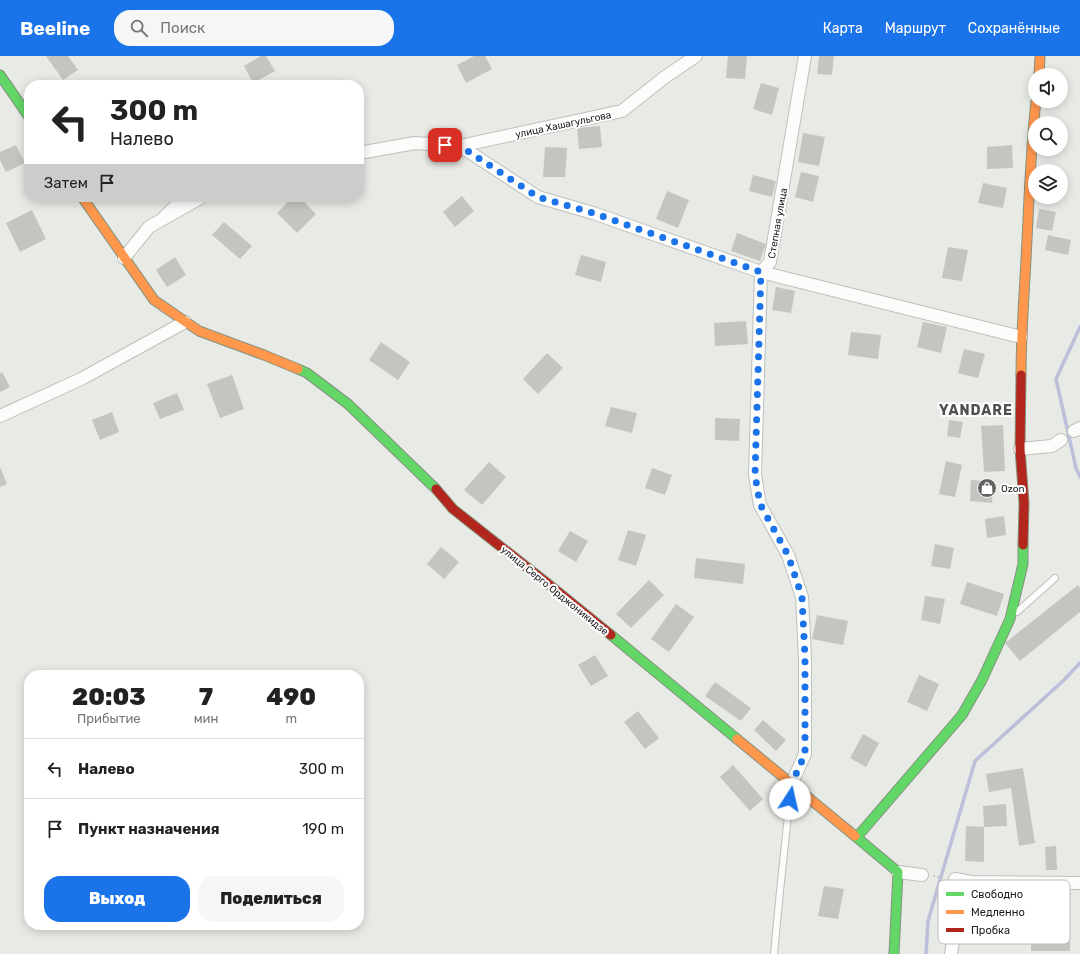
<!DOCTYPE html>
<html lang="ru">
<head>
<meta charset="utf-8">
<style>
	:root { --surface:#fff; --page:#f6f6f6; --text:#222; --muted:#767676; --line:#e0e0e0; --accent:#1a73e8 }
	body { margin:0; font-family:Rubik,sans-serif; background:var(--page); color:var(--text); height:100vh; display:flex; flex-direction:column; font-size:15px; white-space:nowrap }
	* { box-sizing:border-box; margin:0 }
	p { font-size:13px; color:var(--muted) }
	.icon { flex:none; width:22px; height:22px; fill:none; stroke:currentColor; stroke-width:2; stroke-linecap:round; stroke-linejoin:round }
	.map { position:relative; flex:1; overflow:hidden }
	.panel { position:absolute; left:24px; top:614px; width:340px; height:260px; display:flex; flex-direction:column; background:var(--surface); border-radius:16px; box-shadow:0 2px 10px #0003 }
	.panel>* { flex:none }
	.hud { position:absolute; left:24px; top:24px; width:340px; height:122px; border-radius:16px; box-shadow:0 2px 10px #0003; background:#fff; color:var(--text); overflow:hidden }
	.fabs { position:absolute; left:1028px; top:12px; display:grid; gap:8px }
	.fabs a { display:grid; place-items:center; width:40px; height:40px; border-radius:50%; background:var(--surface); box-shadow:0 2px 10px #0003; font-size:20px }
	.pin { position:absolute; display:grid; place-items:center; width:34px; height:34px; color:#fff; margin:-17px; border-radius:8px; box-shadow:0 2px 6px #0006 }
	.me { position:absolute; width:44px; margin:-22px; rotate:10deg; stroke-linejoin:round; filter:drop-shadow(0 0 3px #0008) }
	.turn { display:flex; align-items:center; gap:14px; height:84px; padding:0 20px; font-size:18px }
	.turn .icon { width:52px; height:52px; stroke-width:2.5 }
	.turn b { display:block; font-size:28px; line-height:34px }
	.then { display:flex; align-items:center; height:38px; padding:0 20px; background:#0003; gap:8px; font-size:15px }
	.eta { display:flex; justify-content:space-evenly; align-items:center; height:68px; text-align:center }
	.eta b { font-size:24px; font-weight:800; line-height:28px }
	.cta { display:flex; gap:8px; margin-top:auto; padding:8px 20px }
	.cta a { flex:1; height:46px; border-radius:16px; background:var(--accent); color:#fff; font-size:16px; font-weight:800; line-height:46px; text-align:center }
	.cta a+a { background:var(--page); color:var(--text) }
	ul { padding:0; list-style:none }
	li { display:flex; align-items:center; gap:12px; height:60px; padding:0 20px; border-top:1px solid var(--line) }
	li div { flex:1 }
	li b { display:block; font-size:15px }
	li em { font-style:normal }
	header { display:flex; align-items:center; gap:24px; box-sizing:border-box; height:56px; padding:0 20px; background:var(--accent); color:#fff }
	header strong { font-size:19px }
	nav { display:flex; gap:22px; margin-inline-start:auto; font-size:14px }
	.search { width:280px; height:36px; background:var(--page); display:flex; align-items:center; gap:10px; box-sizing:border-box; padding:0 14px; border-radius:16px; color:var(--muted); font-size:15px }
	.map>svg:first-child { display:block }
</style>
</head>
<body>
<header>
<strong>Beeline</strong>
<div class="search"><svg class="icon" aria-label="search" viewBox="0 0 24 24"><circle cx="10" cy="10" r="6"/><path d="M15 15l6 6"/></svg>Поиск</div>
<nav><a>Карта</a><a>Маршрут</a><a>Сохранённые</a></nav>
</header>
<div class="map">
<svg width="1080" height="898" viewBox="0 0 1080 898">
	<rect width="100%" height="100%" fill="#e8eae5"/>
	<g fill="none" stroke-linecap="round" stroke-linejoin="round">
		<path stroke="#bbbfda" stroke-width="3.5" d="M 1080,271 L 1056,323 L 1076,412 L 1080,421
			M 926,898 L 928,865 L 975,705 L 1064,624 L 1080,607"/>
	</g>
	<path fill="#c4c5c1" d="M 46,0 L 68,0 L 78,14 L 63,24 Z
		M 261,0 L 266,0 L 275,15 L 253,27 L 244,10 Z
		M 474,0 L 485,0 L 492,13 L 466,27 L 457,9 Z
		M 728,0 L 747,0 L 745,23 L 726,22 Z
		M 819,0 L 834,0 L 832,19 L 817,18 Z
		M 761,27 L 779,32 L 772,59 L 753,53 Z
		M 600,70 L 602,91 L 579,93 L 577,72 Z
		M 803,77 L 825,81 L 819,110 L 798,106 Z
		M 16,89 L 25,107 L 6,116 L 0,104 L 0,96 Z
		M 1012,89 L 1013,112 L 987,113 L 987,91 Z
		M 545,91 L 567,92 L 565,121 L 543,121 Z
		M 801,116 L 819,120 L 813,146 L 795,141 Z
		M 753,119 L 776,125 L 772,141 L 749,135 Z
		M 983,127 L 1007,132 L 1003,152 L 978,147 Z
		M 667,135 L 689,144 L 678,172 L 656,163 Z
		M 462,140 L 474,155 L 455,171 L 443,156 Z
		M 293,141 L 299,141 L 316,158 L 297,177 L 277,157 Z
		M 1039,153 L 1056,156 L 1052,175 L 1036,172 Z
		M 32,154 L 46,183 L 20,196 L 6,167 Z
		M 224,166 L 252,190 L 240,203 L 212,179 Z
		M 737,177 L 766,188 L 760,205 L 731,195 Z
		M 1048,179 L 1071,184 L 1068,199 L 1045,194 Z
		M 948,191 L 968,194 L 962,225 L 942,222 Z
		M 581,199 L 606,206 L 601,226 L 575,219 Z
		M 175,201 L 186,219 L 167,231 L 156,214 Z
		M 776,231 L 795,235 L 791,257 L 772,254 Z
		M 746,265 L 748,288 L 715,290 L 714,267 Z
		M 923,266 L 947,271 L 941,297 L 917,291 Z
		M 851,276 L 881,279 L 878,303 L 848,299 Z
		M 381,286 L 410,306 L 398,324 L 369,304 Z
		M 964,293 L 985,298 L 978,322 L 958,317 Z
		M 547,297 L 563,312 L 538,338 L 523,323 Z
		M 2,316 L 10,331 L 0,336 L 0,318 Z
		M 232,319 L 244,353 L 220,362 L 207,328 Z
		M 177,337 L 184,354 L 160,363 L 153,347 Z
		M 611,351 L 637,357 L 632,377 L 605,370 Z
		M 112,356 L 119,376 L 100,384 L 92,364 Z
		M 715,362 L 740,363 L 739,385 L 715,384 Z
		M 949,364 L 963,366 L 960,382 L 947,380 Z
		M 1003,369 L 1005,415 L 984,416 L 981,370 Z
		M 946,405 L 962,409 L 955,441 L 939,438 Z
		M 489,406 L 506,421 L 482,449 L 464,434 Z
		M 0,411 L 7,428 L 0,431 Z
		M 652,412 L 672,419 L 665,439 L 645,432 Z
		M 971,424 L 993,426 L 992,447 L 970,445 Z
		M 1004,460 L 1006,479 L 987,482 L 985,463 Z
		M 628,474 L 646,479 L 636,510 L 618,504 Z
		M 570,475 L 588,485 L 576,506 L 558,495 Z
		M 935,488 L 954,492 L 950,513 L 931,510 Z
		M 441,491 L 459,506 L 444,523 L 427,508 Z
		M 696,502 L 745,508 L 743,528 L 694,522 Z
		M 649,524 L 664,539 L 631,572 L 616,558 Z
		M 967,526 L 1004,538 L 997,560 L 960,548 Z
		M 1078,529 L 1080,532 L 1080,556 L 1020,605 L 1005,587 Z
		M 925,540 L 945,543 L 940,568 L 921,564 Z
		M 676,548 L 694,561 L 669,596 L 651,583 Z
		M 817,559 L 848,565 L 843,589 L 812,583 Z
		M 595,599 L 608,620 L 591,630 L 578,609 Z
		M 919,619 L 939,628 L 927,655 L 907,646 Z
		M 715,626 L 751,652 L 741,665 L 705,640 Z
		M 638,655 L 659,682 L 645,693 L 624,666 Z
		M 763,664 L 786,684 L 776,695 L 754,674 Z
		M 863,678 L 879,687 L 866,711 L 850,702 Z
		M 733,709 L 763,743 L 750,755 L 720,721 Z
		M 1023,712 L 1035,787 L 1019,790 L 1011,732 L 989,736 L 986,718 Z
		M 1006,748 L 1007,770 L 984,771 L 983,750 Z
		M 966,770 L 984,771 L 984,806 L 965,805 Z
		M 1056,790 L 1057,814 L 1046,814 L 1045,791 Z
		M 824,830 L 844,833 L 838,863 L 818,860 Z
		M 1031,874 L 1070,874 L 1070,895 L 1031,895 Z"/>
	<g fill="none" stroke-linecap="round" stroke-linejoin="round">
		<g stroke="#bfc0bd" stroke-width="8">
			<path id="lane" d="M 162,159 L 181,141
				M 1017,556 L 1055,522
				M 774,898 L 780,835 L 791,731"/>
		</g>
		<g stroke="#bfc0bd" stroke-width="14">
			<path id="street" d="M 460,90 L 622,55 L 665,21 L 696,0
				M 359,97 L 415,87 L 460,90 L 538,141 L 593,157 L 761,216 L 1021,281
				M 124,202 L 149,171 L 202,141
				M 0,360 L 81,323 L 185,266
				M 1074,375 L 1080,372
				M 1020,393 L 1052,390 L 1061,384
				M 792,727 L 805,698 L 805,602 L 802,541 L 788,499 L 760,449 L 755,419 L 761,216 L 770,206 L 805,0
				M 898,816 L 922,819
				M 955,823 L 971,826 L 1080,827
				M 951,898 L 952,891 L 971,826"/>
		</g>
		<g stroke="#84927f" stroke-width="11">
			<path id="fast" d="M 0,19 L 29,61
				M 298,313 L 307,317 L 348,348 L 436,433
				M 611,579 L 737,683
				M 855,780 L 898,816 L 894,898
				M 857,781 L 962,659 L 982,624 L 1010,563 L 1023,508 L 1023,489"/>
		</g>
		<g stroke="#84927f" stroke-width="11">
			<path id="slow" d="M 1039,19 L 1040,0
				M 82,141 L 154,244 L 199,275 L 264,299 L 298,313
				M 1021,319 C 1021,280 1024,242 1026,203 C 1029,150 1030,98 1036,45
				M 737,683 L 855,780"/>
		</g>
		<g stroke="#84927f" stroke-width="11">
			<path id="jam" d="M 1021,319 L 1020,393 L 1024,447 L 1023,489
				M 436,433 L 453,453 L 552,531 L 611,579"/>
		</g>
		<path stroke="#cccac0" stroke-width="2" stroke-dasharray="2 2" stroke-linecap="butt" d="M 933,820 L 944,822"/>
		<use href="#lane" stroke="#fcfcfb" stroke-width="6"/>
		<use href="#street" stroke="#fcfcfb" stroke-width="12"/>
		<use href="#fast" stroke="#63d668" stroke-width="9"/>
		<use href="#slow" stroke="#ff974d" stroke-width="9"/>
		<use href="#jam" stroke="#b3261e" stroke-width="9"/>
	</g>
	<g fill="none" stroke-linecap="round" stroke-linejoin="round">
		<path stroke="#1a73e8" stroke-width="7" stroke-dasharray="0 12.6" d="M 445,89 L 460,90 L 538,141 L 593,157 L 761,216 L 755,419 L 760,448 L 788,499 L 802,541 L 805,602 L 805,698 L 792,727 L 790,743"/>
	</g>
	<defs>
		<g id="shop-disc" transform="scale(1)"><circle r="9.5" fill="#636462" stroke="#fff"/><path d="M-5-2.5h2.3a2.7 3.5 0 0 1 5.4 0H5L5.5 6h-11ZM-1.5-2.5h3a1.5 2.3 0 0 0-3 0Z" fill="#fff"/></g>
	</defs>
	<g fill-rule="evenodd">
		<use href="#shop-disc" x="987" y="432"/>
	</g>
	<g text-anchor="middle" stroke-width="4" stroke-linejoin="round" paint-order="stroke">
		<g font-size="10" fill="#1c1c1c" stroke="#fff">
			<text transform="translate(563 68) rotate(-12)" y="4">улица Хашагульгова</text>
			<text transform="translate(777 167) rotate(-80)" y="4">Степная улица</text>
			<text transform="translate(555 534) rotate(39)" y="4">улица Серго Орджоникидзе</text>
		</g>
		<g font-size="10" fill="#1c1c1c" stroke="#fff" text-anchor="start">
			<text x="1001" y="436">Ozon</text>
		</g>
		<g font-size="14" font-weight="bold" letter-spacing="1" fill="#4f4f4f" stroke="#fff">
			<text x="976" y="359">YANDARE</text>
		</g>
	</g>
	<rect x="938" y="824" width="132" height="64" rx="6" fill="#fff" stroke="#bbb" stroke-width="1"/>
	<rect x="946" y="836" width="18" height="4" fill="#63d668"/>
	<rect x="946" y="854" width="18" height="4" fill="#ff974d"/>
	<rect x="946" y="872" width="18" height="4" fill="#b3261e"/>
	<g font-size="11" fill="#1c1c1c">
		<text x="971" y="842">Свободно</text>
		<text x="971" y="860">Медленно</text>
		<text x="971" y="878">Пробка</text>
	</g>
</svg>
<div class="fabs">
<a><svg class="icon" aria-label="sound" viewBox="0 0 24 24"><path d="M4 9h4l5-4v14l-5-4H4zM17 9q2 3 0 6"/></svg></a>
<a><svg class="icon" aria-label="search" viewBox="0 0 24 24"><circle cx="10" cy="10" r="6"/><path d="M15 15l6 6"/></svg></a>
<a><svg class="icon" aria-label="layers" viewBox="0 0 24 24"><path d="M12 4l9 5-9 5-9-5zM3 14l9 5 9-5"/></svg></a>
</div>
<div class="pin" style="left:445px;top:89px;background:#d93025"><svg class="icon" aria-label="arrive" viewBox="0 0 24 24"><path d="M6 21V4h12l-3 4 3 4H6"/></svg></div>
<svg class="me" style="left:790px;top:743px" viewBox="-20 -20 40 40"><circle r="19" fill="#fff"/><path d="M0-13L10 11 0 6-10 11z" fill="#1a73e8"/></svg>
<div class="hud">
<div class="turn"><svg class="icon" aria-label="left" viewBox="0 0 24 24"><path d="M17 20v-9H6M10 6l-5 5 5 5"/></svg><div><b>300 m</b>Налево</div></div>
<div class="then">Затем<svg class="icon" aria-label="arrive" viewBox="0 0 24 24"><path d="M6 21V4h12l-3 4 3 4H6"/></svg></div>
</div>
<section class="panel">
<div class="eta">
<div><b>20:03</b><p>Прибытие</p></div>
<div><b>7</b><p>мин</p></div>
<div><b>490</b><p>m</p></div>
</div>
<ul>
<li><svg class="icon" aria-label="left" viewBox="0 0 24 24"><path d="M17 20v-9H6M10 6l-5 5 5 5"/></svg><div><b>Налево</b></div><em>300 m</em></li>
<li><svg class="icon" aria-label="arrive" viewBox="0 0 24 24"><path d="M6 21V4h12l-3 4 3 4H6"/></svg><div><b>Пункт назначения</b></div><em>190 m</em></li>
</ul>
<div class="cta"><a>Выход</a><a>Поделиться</a></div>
</section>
</div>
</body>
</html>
